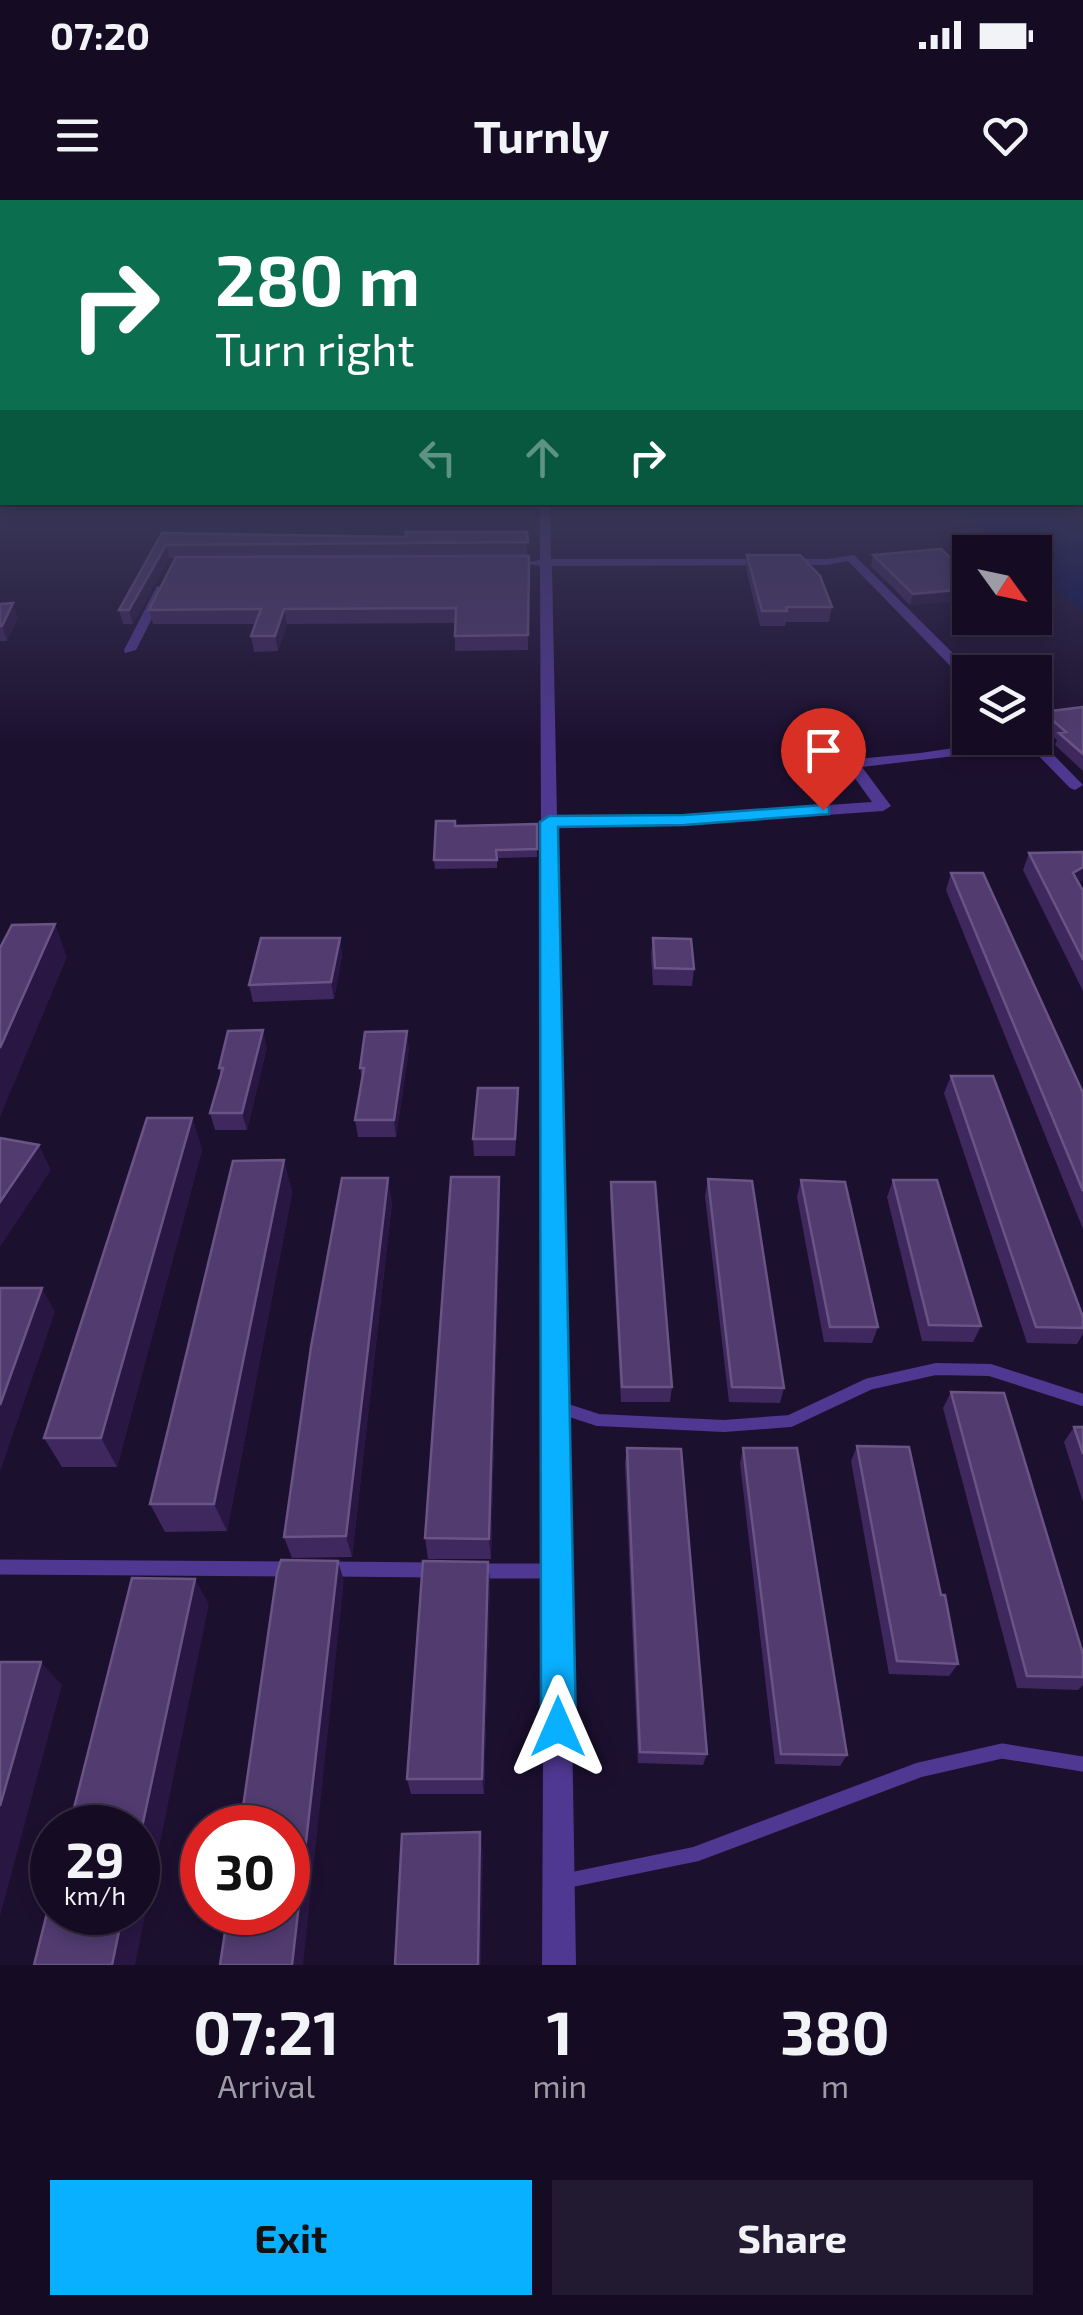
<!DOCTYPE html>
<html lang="en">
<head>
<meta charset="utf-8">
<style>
	:root { --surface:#150c23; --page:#221a30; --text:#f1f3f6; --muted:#9d9ba6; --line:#342c41; --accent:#09b0ff }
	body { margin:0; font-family:"Exo 2",sans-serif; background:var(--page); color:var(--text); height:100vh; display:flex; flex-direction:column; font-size:38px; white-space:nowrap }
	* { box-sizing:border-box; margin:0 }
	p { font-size:32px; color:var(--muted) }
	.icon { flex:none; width:55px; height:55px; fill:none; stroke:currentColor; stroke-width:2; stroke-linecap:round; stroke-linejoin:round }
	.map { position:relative; height:1765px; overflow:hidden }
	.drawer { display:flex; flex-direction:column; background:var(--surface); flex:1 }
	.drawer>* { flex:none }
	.guide { position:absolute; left:0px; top:0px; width:1085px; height:305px; box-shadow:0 5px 15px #0003,0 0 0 2px var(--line); background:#0b6e4f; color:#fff; overflow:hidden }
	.needle { width:65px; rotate:123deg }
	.buttons { position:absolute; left:952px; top:335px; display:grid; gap:20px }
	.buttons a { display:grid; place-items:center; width:100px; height:100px; border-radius:0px; background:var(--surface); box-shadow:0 5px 15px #0003,0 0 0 2px var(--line); font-size:50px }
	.speed { position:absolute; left:30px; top:1605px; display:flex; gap:20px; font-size:50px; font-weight:700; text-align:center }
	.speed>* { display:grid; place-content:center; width:130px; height:130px; border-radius:50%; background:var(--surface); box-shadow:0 5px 15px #0003,0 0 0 2px var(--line); line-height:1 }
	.speed small { font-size:25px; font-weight:400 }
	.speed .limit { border:15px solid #d22; background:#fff; color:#111 }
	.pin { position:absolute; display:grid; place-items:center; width:85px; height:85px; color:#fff; margin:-102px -42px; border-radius:50% 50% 50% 0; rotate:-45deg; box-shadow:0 0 10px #0007 }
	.pin .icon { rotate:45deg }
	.me { position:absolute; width:110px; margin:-55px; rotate:0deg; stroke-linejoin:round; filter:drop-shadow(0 0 8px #0008) }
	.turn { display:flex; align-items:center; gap:35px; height:210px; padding:0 50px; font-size:45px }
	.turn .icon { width:130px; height:130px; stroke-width:2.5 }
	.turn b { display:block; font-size:70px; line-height:85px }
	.lanes { display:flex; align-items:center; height:95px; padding:0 50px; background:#0003; justify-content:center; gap:50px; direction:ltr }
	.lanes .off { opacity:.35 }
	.eta { display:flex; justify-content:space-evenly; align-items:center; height:170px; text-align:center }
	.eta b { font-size:60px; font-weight:700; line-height:70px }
	.button { display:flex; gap:20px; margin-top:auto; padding:20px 50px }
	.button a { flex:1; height:115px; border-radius:0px; background:var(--accent); color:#111; font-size:40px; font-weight:700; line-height:115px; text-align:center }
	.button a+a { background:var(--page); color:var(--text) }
	.status { display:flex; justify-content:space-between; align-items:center; height:70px; padding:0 50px; background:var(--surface); direction:ltr }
	.status svg { height:28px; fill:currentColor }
	header { display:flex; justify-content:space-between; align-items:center; height:130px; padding:0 50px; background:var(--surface); font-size:45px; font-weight:700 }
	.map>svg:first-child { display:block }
</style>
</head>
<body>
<div class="status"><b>07:20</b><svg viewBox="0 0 49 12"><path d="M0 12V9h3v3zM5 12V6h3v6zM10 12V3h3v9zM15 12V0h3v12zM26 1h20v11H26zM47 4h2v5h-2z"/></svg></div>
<header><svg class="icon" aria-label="menu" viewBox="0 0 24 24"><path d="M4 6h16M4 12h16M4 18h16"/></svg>Turnly<svg class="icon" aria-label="heart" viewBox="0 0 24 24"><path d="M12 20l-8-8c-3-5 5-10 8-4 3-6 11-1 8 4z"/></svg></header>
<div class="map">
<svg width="1083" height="1765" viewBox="0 0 1083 1765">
	<rect width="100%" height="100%" fill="#1c102f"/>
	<path fill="#071151" d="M 946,303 L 1043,303 L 1083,327 L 1083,411 L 1035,373 L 1035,352 L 1009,352 Z"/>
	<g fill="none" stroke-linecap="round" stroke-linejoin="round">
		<path stroke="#4f3891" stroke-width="12" d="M 558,1207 L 598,1220 L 724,1226 L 790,1221 L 869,1184 L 936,1169 L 990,1170 L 1083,1200"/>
		<path stroke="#4f3891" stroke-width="15" d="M 0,1367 L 289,1369
			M 331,1369 L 434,1370
			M 476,1371 L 554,1371
			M 565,1681 L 696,1654 L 919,1570 L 1002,1551 L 1083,1564"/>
		<path fill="#4f3891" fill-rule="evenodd" d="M 540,302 L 550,302 L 551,359 L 827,359 L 854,355 L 972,472 L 970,482 L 965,481 L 848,361 L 827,365 L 552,366 L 557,617 L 684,615 L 872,602 L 844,563 L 846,560 L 920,553 L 1035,536 L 1083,585 L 1075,590 L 1070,588 L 1030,547 L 862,567 L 891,606 L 883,611 L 684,625 L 557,627 L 576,1765 L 542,1765 L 544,1371 L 540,366 L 523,363 L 540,360 Z
			M 157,386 L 167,389 L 136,450 L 125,453 L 124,450 Z"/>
	</g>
	<path fill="#3f285d" d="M 527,332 L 528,450 L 455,451 L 455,423 L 287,424 L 278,451 L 254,452 L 251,436 L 256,424 L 153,424 L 149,410 L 175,358 L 169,358 L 133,424 L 123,424 L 119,410 L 162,333 L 406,337 Z
		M 747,355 L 832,407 L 829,422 L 786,422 L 785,426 L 760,426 L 746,369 Z
		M 873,355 L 964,384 L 962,384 L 965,400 L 910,405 L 871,366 Z
		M 0,404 L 18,418 L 7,441 L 0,441 Z
		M 1083,507 L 1083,571 L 1055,545 L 1057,540 L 1039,524 L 1043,512 Z
		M 537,624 L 537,657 L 497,658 L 497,668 L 435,669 L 434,660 L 455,626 Z
		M 1029,653 L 1079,683 L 1083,691 L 1083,791 L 1023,670 Z
		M 951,673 L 1083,893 L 1083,1029 L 946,690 Z
		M 340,738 L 342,755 L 334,799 L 253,802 L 249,785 Z
		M 653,738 L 694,769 L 692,786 L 653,785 L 651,755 Z
		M 267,847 L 247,930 L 215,930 L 210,913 L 221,876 L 219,868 Z
		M 409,848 L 396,937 L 358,937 L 355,920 L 362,881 L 360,868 Z
		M 951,876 L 1083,1117 L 1083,1134 L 1077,1144 L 1027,1143 L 944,893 Z
		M 518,905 L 515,956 L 474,956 L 473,939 Z
		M 192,918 L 202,950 L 117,1267 L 62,1267 L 44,1238 Z
		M 284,960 L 292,993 L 227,1331 L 165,1332 L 150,1304 Z
		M 499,977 L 500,1002 L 491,1359 L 428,1359 L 425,1338 Z
		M 708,979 L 784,1188 L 780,1203 L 729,1202 L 705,996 Z
		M 801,980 L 878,1127 L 872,1143 L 824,1142 L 797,997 Z
		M 893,980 L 981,1126 L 973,1142 L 922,1141 L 887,997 Z
		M 611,982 L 672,1187 L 670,1202 L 621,1202 L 610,998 Z
		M 392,1002 L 352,1357 L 292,1358 L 284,1337 Z
		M 951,1192 L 1083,1454 L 1083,1485 L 1078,1490 L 1017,1488 L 943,1208 Z
		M 1074,1227 L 1083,1227 L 1083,1302 L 1064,1242 Z
		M 857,1246 L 958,1464 L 949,1476 L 889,1474 L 851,1261 Z
		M 627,1248 L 707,1554 L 703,1565 L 638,1563 L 625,1263 Z
		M 743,1248 L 847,1555 L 840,1566 L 775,1564 L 740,1263 Z
		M 488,1362 L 490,1382 L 484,1594 L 411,1594 L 407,1579 Z"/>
	<path fill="#291643" d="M 166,345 L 169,358 L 133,424 L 129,410 Z
		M 967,373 L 964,384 L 949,386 L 952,374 Z
		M 968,389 L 965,400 L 910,405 L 913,394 Z
		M 13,403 L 18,418 L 7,441 L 2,426 Z
		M 284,409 L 287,424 L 278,451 L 275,436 Z
		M 1083,667 L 1083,680 L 1067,689 L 1073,673 Z
		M 55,724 L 67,757 L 0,917 L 0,848 Z
		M 340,738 L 342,755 L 334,799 L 331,782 Z
		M 263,830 L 267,847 L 247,930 L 242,913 Z
		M 407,831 L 409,848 L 396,937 L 394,920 Z
		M 192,918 L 202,950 L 117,1267 L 101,1238 Z
		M 39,945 L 51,970 L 0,1047 L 0,1002 Z
		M 284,960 L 292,993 L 227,1331 L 214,1304 Z
		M 499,977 L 500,1002 L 491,1359 L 489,1339 Z
		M 388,978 L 392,1002 L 352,1357 L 346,1336 Z
		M 42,1088 L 55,1112 L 0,1272 L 0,1205 Z
		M 338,1361 L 344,1381 L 303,1765 L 292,1765 Z
		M 488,1362 L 490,1382 L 484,1594 L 482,1579 Z
		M 195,1379 L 209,1404 L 135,1765 L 112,1765 L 123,1712 L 138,1712 L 138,1646 Z
		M 41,1462 L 62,1485 L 0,1716 L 0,1606 Z
		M 480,1632 L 483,1650 L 481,1765 L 478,1765 Z"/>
	<path fill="#513b6f" stroke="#695485" stroke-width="2.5" d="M 406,332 L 527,332 L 528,342 L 166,345 L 129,410 L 119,410 L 162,333 L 406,337 Z
		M 941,349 L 967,373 L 952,374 L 968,389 L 913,394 L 873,355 Z
		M 747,355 L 800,355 L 820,376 L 832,407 L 786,407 L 787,411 L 762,411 Z
		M 529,356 L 528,435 L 455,436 L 456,408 L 284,409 L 275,436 L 251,436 L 261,409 L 149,410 L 176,357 Z
		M 13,403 L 2,426 L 0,426 L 0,404 Z
		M 1083,507 L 1083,554 L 1059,533 L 1066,532 L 1043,512 Z
		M 436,621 L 455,621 L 455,626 L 537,624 L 537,649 L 496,650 L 497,660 L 434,660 Z
		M 1083,652 L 1083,667 L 1073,673 L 1083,691 L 1083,760 L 1029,653 Z
		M 951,673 L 983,673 L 1083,893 L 1083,991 Z
		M 55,724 L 0,848 L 0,748 L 12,725 Z
		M 261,738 L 340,738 L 331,782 L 249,785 Z
		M 653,738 L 691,739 L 694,769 L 655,768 Z
		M 263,830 L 242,913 L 210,913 L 223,868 L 219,868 L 228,831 Z
		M 407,831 L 394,920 L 355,920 L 364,868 L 360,868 L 365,832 Z
		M 951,876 L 993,876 L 1083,1117 L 1083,1128 L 1036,1127 Z
		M 478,888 L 518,888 L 515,939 L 473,939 Z
		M 147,918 L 192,918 L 101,1238 L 44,1238 Z
		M 0,938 L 39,945 L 0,1002 Z
		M 284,960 L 214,1304 L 150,1304 L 233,961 Z
		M 451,977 L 499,977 L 489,1339 L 425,1338 Z
		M 342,978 L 388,978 L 346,1336 L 284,1337 L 311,1147 Z
		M 708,979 L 752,981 L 784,1188 L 732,1187 Z
		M 801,980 L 845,982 L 878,1127 L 830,1127 Z
		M 893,980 L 937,980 L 981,1126 L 929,1125 Z
		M 611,982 L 655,982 L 672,1187 L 622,1187 Z
		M 0,1088 L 42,1088 L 0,1205 Z
		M 951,1192 L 1004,1193 L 1083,1454 L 1083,1477 L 1027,1476 Z
		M 1074,1227 L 1083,1227 L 1083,1254 Z
		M 857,1246 L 909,1247 L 941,1395 L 945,1395 L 958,1464 L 897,1461 Z
		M 627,1248 L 681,1249 L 707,1554 L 640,1552 Z
		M 743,1248 L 797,1248 L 847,1555 L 781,1554 Z
		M 281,1360 L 338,1361 L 292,1765 L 220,1765 L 228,1712 L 288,1712 L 288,1628 L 240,1628 L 277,1373 Z
		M 423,1361 L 488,1362 L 482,1579 L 407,1579 Z
		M 132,1378 L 195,1379 L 138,1646 L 138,1628 L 69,1628 Z
		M 0,1462 L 41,1462 L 0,1606 Z
		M 480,1632 L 478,1765 L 395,1765 L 402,1634 Z
		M 52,1693 L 52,1712 L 123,1712 L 112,1765 L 34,1765 Z"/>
	<linearGradient id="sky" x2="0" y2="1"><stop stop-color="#0f091a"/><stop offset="0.55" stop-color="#3a3758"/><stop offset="1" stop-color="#3a3758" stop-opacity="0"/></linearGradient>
	<rect width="1083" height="547" fill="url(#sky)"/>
	<path fill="#09b0ff" stroke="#0672a6" stroke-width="2.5" d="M 823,605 L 829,607 L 829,614 L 684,625 L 558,627 L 576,1527 L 571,1539 L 558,1544 L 546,1539 L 541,1527 L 540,622 L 549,616 L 684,615 Z"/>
</svg>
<div class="buttons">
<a><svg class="needle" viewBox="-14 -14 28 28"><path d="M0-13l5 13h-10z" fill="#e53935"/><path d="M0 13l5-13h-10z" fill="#9d9ba6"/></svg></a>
<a><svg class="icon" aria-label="layers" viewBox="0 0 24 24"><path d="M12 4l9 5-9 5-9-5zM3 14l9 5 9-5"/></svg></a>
</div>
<div class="speed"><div>29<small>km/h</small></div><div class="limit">30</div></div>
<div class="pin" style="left:823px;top:610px;background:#d93025"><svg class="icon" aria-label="arrive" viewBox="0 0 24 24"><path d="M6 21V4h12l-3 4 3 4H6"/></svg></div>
<svg class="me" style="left:558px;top:1527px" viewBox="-20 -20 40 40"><path d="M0-17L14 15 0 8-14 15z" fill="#09b0ff" stroke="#fff" stroke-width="4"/></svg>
<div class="guide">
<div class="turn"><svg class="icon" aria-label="right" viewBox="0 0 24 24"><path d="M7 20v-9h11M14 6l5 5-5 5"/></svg><div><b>280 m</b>Turn right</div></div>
<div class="lanes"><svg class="icon off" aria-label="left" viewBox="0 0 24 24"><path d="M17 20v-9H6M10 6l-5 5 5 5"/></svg><svg class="icon off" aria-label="ahead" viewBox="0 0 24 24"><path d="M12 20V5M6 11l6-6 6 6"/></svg><svg class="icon" aria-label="right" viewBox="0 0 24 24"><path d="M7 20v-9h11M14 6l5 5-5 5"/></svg></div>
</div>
</div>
<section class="drawer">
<div class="eta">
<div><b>07:21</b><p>Arrival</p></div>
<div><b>1</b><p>min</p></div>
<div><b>380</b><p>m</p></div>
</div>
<div class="button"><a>Exit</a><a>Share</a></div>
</section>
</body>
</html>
